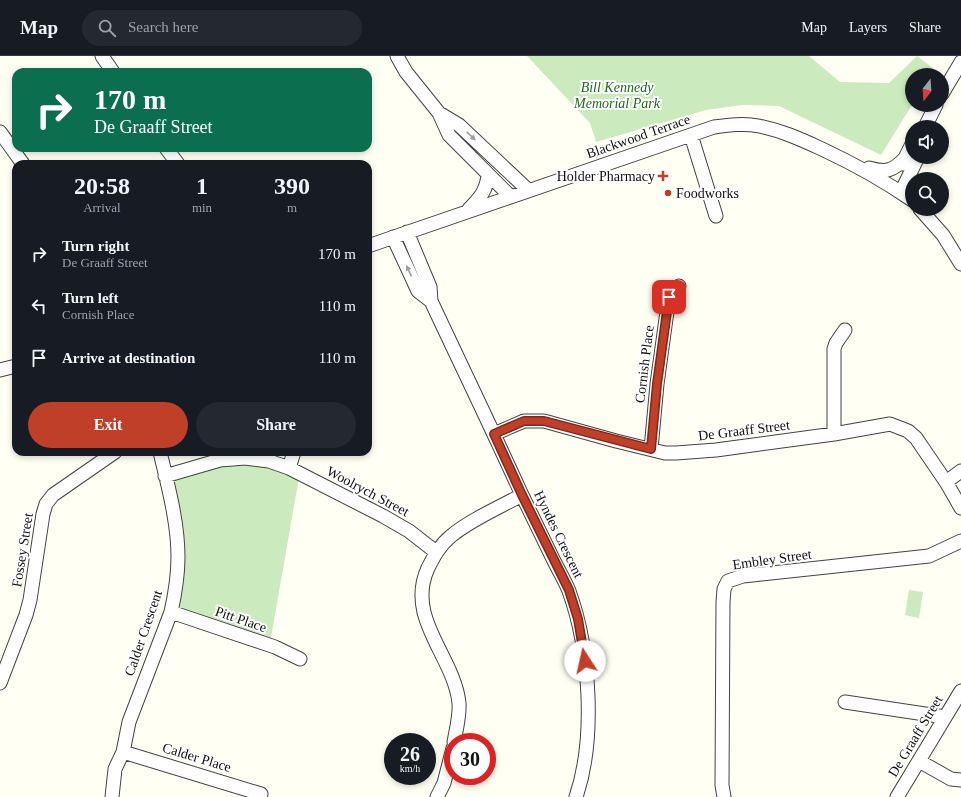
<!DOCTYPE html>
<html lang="en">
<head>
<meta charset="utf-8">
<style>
	:root { --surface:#171b24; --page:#242831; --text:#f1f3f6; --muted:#9ea1a6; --line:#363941; --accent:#c03f28 }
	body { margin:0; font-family:Georgia,serif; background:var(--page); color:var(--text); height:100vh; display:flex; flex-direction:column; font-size:15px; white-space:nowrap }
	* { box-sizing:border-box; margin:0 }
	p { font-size:13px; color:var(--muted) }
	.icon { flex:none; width:22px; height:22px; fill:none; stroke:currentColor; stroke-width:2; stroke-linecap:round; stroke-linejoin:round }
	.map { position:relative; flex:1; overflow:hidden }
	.panel { position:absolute; left:12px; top:104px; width:360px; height:296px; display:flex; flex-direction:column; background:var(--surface); border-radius:12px; box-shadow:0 2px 6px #0003 }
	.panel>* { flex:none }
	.guide { position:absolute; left:12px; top:12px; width:360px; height:84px; border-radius:12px; box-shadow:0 2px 6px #0003; background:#0b6e4f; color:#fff; overflow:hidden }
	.needle { width:26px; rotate:197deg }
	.controls { position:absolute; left:905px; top:12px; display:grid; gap:8px }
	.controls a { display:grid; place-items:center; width:44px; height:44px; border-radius:50%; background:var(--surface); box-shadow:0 2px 6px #0003; font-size:20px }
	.speed { position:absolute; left:384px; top:677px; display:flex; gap:8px; font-size:20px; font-weight:700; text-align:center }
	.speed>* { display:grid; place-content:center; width:52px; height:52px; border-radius:50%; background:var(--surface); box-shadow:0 2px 6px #0003; line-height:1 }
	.speed small { font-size:10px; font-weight:400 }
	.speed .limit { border:6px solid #d22; background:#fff; color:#111 }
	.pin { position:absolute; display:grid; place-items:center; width:34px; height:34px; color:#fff; margin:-17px; border-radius:8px; box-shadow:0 2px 6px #0006 }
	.me { position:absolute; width:44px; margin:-22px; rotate:350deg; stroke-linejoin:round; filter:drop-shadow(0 0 3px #0008) }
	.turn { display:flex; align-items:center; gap:14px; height:84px; padding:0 16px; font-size:18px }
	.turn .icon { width:52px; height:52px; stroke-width:2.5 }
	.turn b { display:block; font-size:28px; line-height:34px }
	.eta { display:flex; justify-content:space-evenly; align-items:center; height:68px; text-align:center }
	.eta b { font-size:24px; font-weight:800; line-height:28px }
	.cta { display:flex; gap:8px; margin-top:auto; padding:8px 16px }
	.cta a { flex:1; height:46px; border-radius:24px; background:var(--accent); color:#fff; font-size:16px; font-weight:800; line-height:46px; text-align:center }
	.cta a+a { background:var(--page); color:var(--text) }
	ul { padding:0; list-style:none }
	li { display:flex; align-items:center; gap:12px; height:52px; padding:0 16px }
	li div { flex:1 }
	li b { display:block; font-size:15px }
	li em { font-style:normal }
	header { display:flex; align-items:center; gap:24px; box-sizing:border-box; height:56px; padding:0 20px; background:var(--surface); border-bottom:1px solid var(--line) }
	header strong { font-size:19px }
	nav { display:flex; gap:22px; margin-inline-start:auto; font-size:14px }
	.search { width:280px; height:36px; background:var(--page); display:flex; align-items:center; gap:10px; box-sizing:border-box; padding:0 14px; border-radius:22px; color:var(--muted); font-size:15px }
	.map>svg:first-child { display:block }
</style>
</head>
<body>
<header>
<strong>Map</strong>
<div class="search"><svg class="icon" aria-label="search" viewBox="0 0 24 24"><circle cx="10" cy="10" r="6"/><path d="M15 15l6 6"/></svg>Search here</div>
<nav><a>Map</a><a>Layers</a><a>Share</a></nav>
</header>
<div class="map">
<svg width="961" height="741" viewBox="0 0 961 741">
	<rect width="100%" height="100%" fill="#fffff4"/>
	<path fill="#cbeabd" d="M 527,0 L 809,0 L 840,26 L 889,27 L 917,0 L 934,13 L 930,19 L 912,19 L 912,49 L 881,99 L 779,50 L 742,49 L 706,54 L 596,86 L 590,67 Z
		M 245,398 L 300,416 L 270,587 L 174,554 L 179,491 L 167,420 Z
		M 909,534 L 923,536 L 919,562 L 905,559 Z"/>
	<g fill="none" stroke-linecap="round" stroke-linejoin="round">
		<g stroke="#434343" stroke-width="15">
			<path id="minor" d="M 102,0 L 113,16
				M 397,0 L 406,16 L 439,57 L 449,79 L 510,140
				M 942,38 L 961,6
				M 439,57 L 459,69 L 528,134
				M 925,71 L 936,49
				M 0,76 L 23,108
				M 691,79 L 716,160
				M 166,92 L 178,108
				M 902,108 L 912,88
				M 869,112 C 886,117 893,115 905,102
				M 901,136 L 918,101
				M 469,153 C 480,142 487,134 488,118
				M 920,153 L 943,179 L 961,208
				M 407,176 L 430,231 L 431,245 C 461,309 492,373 521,437 C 532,460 543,482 554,505 C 559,515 565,525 569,535 C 590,593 596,682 576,741
				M 393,181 L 418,235 L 431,245
				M 368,190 L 714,71 C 729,69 744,67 759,70 C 783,75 800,83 822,93 C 854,108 883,124 912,144
				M 0,314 L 16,310
				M 494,378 L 524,365 L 544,365 L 616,385 L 665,397 L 676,397 L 716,394 L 834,378 L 890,368 L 908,375 L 916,382 L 946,426 L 961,452
				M 834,378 L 834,293 L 836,287 L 845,274
				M 651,393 L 657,328 L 669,241 L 679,230
				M 289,412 L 294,396
				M 165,420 L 220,404 L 245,402 L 269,405 L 289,412 L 383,460 L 409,475 L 436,496
				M 946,426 L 961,415
				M 171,556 L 275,591 L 300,603
				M 0,627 L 26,559 L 30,544 L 43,458 L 46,448 L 53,439 L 115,396
				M 845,646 L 945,661
				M 454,686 C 456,674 460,660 459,647 C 454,600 405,562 428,512 C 434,500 440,489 451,480 C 470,464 500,451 522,439
				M 123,696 L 261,738
				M 919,705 L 951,723 L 961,724
				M 112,741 L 115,713 L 123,696 L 129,666 L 171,556 C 175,538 178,520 178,501 C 178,466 168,430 160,396
				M 437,741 L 444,727 L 453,692
				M 724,741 L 722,729 L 723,546 L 724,533 L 728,525 L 743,520 L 929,500 L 961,485
				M 897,741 L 961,635"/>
		</g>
		<use href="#minor" stroke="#fff" stroke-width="13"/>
	</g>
	<defs><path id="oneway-solid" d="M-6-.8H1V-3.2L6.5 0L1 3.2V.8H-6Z"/></defs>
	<g fill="#9f9f9f">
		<use href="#oneway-solid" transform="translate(471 80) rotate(43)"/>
		<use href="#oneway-solid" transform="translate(409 215) rotate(-115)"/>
	</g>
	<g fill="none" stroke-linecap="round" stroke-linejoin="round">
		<g stroke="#7d291a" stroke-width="10">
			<path id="route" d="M 585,605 L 578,563 L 569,534 L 522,439 L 494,378 L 524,365 L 544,365 L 651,393 L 657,328 L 669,241"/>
		</g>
		<use href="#route" stroke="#c03f28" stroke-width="7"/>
	</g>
	<g fill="#c03f28" stroke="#fff" stroke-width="1.5">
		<path d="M661 114h4v4h4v4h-4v4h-4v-4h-4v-4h4z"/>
		<circle cx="668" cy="137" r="4"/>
	</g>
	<g text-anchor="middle" stroke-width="4" stroke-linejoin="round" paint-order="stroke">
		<g font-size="14" font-style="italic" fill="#216820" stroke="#fff">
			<text x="617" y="36">Bill Kennedy<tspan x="617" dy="16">Memorial Park</tspan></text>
		</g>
		<g font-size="14" fill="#101010" stroke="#fff">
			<text transform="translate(638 80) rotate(-19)" y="5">Blackwood Terrace</text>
			<text transform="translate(644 308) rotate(-83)" y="5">Cornish Place</text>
			<text transform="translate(744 374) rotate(-7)" y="5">De Graaff Street</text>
			<text transform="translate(368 435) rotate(28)" y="5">Woolrych Street</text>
			<text transform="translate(559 478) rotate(64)" y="5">Hyndes Crescent</text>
			<text transform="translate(22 494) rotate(-81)" y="5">Fossey Street</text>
			<text transform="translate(772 503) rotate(-8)" y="5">Embley Street</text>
			<text transform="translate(241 563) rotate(19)" y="5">Pitt Place</text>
			<text transform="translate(143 577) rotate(-71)" y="5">Calder Crescent</text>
			<text transform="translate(915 680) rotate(-59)" y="5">De Graaff Street</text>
			<text transform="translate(197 701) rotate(17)" y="5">Calder Place</text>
		</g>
		<g font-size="14" fill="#101010" stroke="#fff" text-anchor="end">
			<text x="655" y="125">Holder Pharmacy</text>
			<text x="676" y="142" text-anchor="start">Foodworks</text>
		</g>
	</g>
</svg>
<div class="controls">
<a><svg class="needle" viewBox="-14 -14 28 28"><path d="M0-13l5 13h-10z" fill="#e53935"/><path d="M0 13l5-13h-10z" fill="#9ea1a6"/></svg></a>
<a><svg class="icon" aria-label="sound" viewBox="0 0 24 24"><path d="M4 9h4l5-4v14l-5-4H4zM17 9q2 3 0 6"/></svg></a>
<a><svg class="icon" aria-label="search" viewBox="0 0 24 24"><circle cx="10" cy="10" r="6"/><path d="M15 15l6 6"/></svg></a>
</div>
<div class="speed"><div>26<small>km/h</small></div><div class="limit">30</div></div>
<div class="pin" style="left:669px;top:241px;background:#d93025"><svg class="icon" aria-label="arrive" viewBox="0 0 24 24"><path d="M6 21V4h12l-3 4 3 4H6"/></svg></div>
<svg class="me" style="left:585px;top:605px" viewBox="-20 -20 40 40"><circle r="19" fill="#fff"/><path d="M0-13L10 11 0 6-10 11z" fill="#c03f28"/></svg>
<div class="guide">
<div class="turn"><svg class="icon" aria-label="right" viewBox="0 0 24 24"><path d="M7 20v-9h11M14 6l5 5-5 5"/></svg><div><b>170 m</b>De Graaff Street</div></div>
</div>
<section class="panel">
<div class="eta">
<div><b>20:58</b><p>Arrival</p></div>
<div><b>1</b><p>min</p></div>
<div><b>390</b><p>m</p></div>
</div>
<ul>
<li><svg class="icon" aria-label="right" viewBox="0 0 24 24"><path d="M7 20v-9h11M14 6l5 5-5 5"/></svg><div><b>Turn right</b><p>De Graaff Street</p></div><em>170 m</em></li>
<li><svg class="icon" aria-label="left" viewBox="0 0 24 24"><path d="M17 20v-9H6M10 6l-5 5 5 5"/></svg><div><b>Turn left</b><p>Cornish Place</p></div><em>110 m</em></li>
<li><svg class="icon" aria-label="arrive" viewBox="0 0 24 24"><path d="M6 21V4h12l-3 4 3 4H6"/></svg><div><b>Arrive at destination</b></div><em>110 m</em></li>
</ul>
<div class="cta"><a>Exit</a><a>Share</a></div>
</section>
</div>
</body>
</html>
